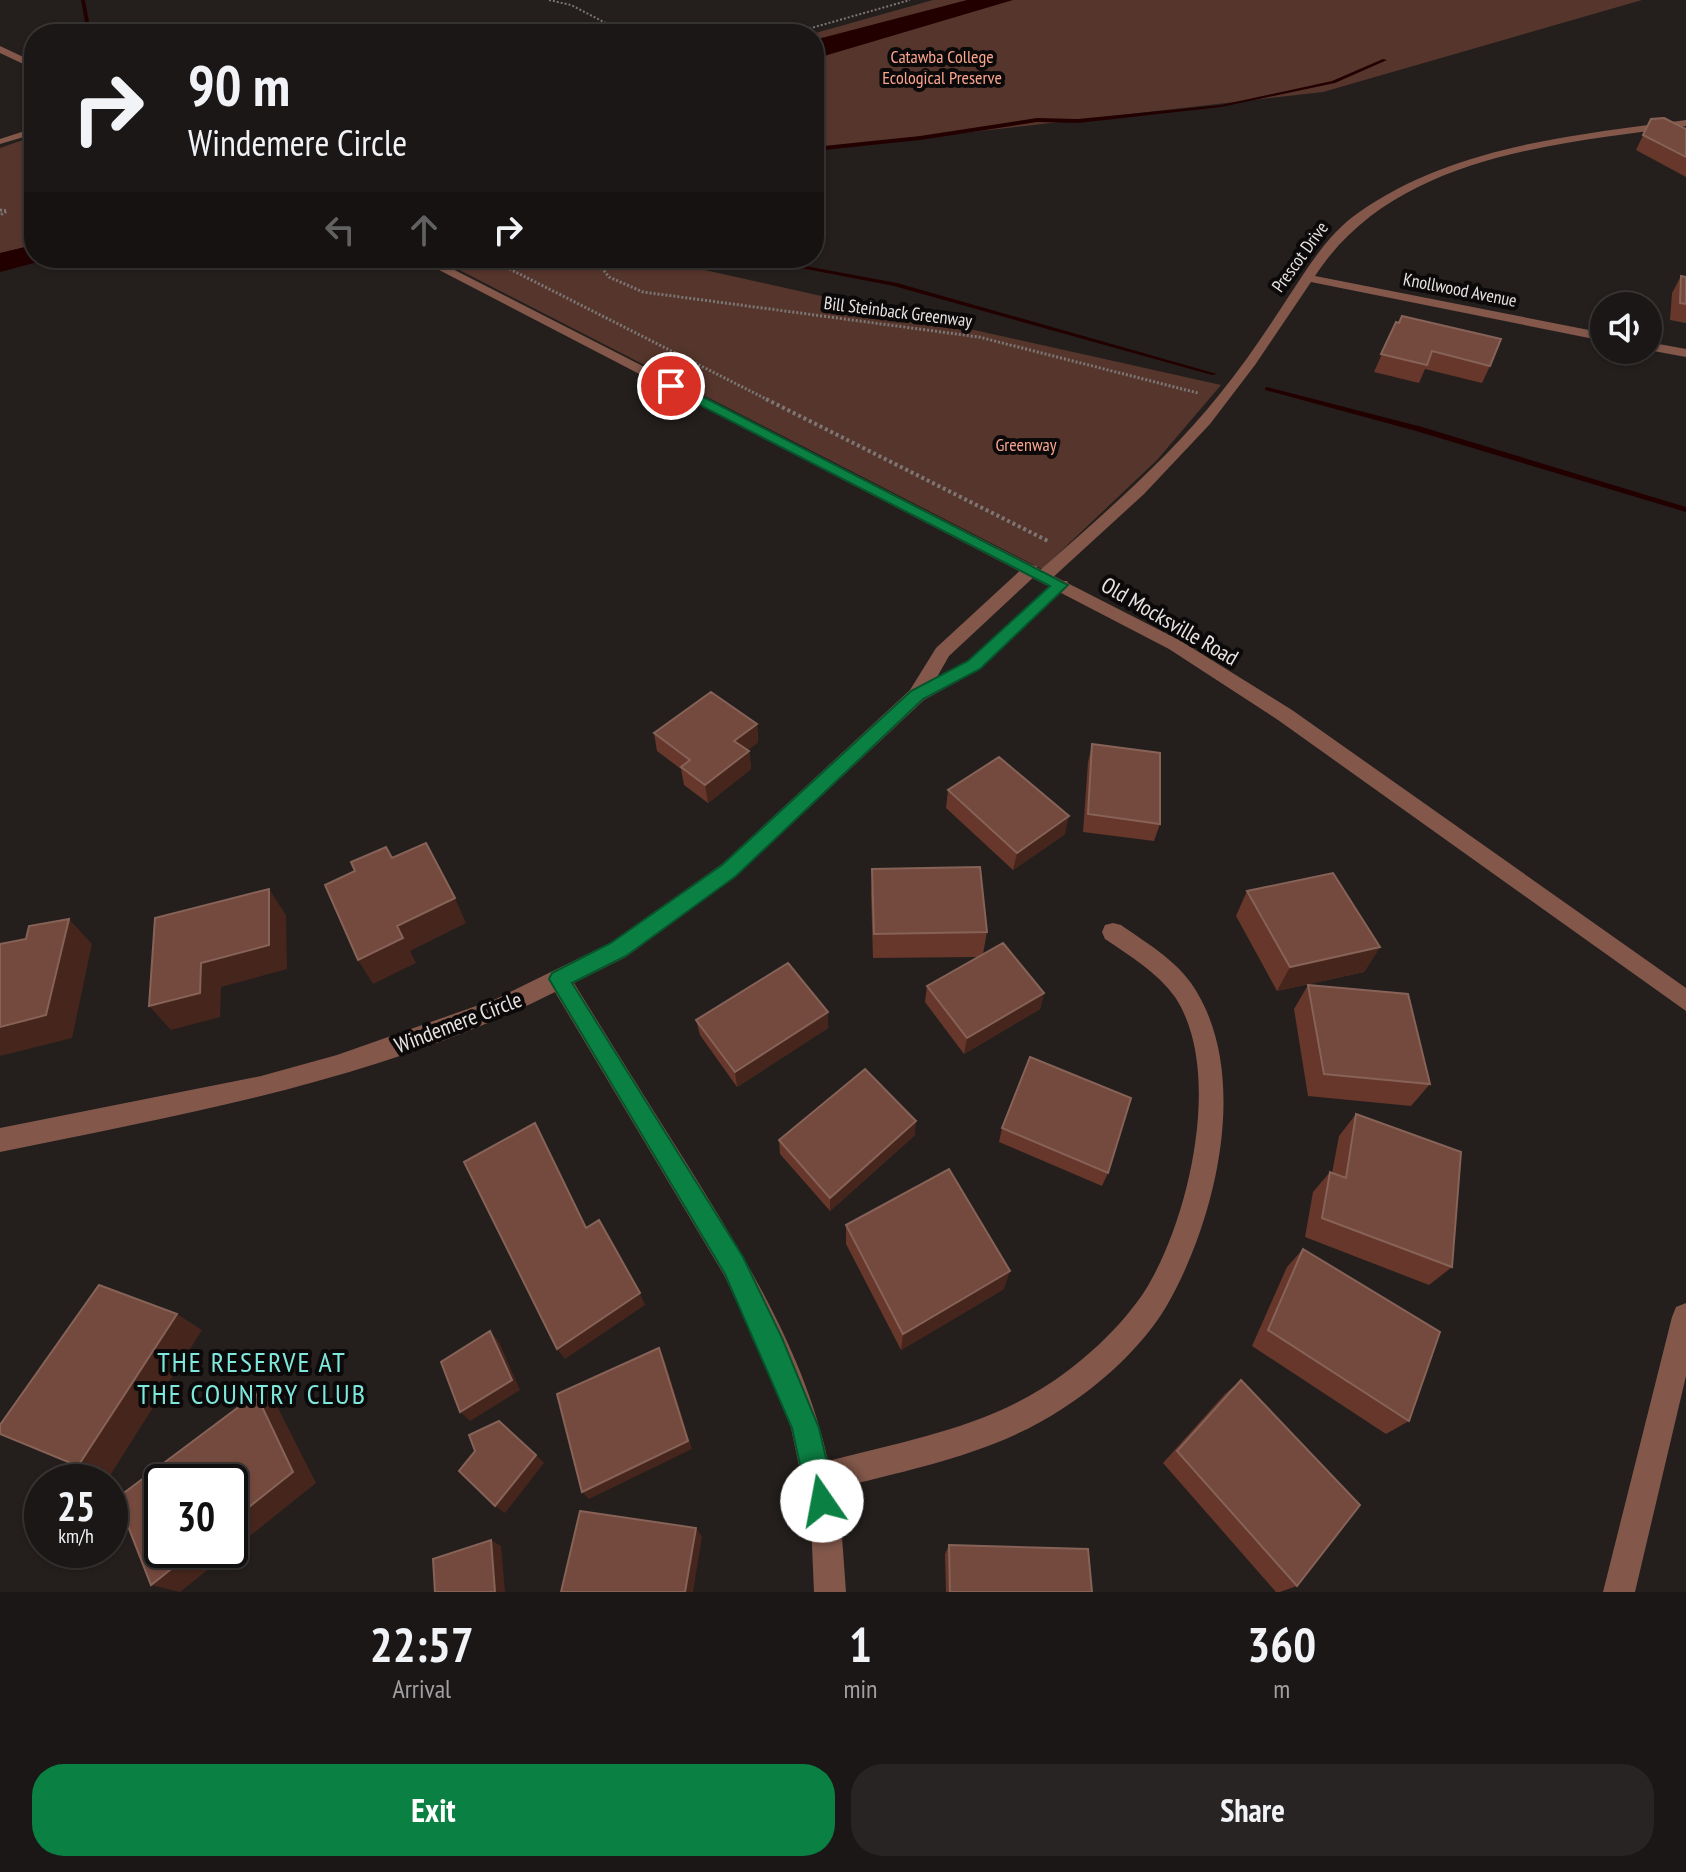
<!DOCTYPE html>
<html lang="en">
<head>
<meta charset="utf-8">
<style>
	:root { --surface:#1b1716; --page:#282423; --text:#f1f3f6; --muted:#a09fa1; --line:#393635; --accent:#0b8043 }
	body { margin:0; font-family:"PT Sans Narrow",sans-serif; background:var(--page); color:var(--text); height:100vh; display:flex; flex-direction:column; font-size:30px; white-space:nowrap }
	* { box-sizing:border-box; margin:0 }
	p { font-size:26px; color:var(--muted) }
	.icon { flex:none; width:44px; height:44px; fill:none; stroke:currentColor; stroke-width:2; stroke-linecap:round; stroke-linejoin:round }
	.map { position:relative; height:1592px; overflow:hidden }
	.sheet { display:flex; flex-direction:column; background:var(--surface); flex:1 }
	.sheet>* { flex:none }
	.guide { position:absolute; left:24px; top:24px; width:800px; height:244px; border-radius:32px; box-shadow:0 2px 6px #0004,0 0 0 2px var(--line); background:#1b1716; color:var(--text); overflow:hidden }
	.controls { position:absolute; left:1590px; top:292px; display:grid; gap:16px }
	.controls a { display:grid; place-items:center; width:72px; height:72px; border-radius:50%; background:var(--surface); box-shadow:0 2px 6px #0004,0 0 0 2px var(--line); font-size:40px }
	.speed { position:absolute; left:24px; top:1464px; display:flex; gap:16px; font-size:40px; font-weight:700; text-align:center }
	.speed>* { display:grid; place-content:center; width:104px; height:104px; border-radius:50%; background:var(--surface); box-shadow:0 2px 6px #0004,0 0 0 2px var(--line); line-height:1 }
	.speed small { font-size:20px; font-weight:400 }
	.speed .limit { border:4px solid #111; border-radius:12px; background:#fff; color:#111 }
	.pin { position:absolute; display:grid; place-items:center; width:68px; height:68px; color:#fff; margin:-34px; border:4px solid #fff; border-radius:50%; box-shadow:0 2px 8px #0007 }
	.me { position:absolute; width:88px; margin:-44px; rotate:348deg; stroke-linejoin:round; filter:drop-shadow(0 0 6px #0008) }
	.turn { display:flex; align-items:center; gap:28px; height:168px; padding:0 32px; font-size:36px }
	.turn .icon { width:104px; height:104px; stroke-width:2.5 }
	.turn b { display:block; font-size:56px; line-height:68px }
	.lanes { display:flex; align-items:center; height:76px; padding:0 32px; background:#0003; justify-content:center; gap:40px; direction:ltr }
	.lanes .off { opacity:.35 }
	.eta { display:flex; justify-content:space-evenly; align-items:center; height:136px; text-align:center }
	.eta b { font-size:48px; font-weight:700; line-height:56px }
	.button { display:flex; gap:16px; margin-top:auto; padding:16px 32px }
	.button a { flex:1; height:92px; border-radius:32px; background:var(--accent); color:#fff; font-size:32px; font-weight:700; line-height:92px; text-align:center }
	.button a+a { background:var(--page); color:var(--text) }
	.map>svg:first-child { display:block }
</style>
</head>
<body>
<div class="map">
<svg width="1686" height="1592" viewBox="0 0 1686 1592">
	<rect width="100%" height="100%" fill="#241f1d"/>
	<path fill="#56362c" d="M 933,0 L 1642,0 L 1323,92 L 814,150 L 812,34 Z
		M 34,136 L 34,245 L 0,253 L 0,148 Z
		M 436,258 L 651,258 L 1221,385 L 1157,460 L 1042,569 Z"/>
	<path fill="#230000" d="M 967,0 L 1013,0 L 814,59 L 814,40 Z
		M 34,245 L 34,258 L 53,258 L 0,272 L 0,253 Z"/>
	<g fill="none" stroke-linecap="round" stroke-linejoin="round">
		<path fill="#230000" fill-rule="evenodd" d="M 81,0 L 85,0 L 89,22 L 96,34 L 92,34 L 85,22 Z
			M 1383,59 L 1387,60 L 1335,83 L 1221,107 L 1078,123 L 1037,122 L 920,140 L 814,151 L 814,147 L 920,136 L 1037,118 L 1078,119 L 1221,105 L 1332,81 Z
			M 749,258 L 762,258 L 897,283 L 1217,374 L 1212,375 L 894,286 Z
			M 1267,387 L 1422,427 L 1686,507 L 1686,512 L 1416,431 L 1265,390 L 1265,388 Z"/>
		<path stroke="#7c7776" stroke-width="2" stroke-dasharray="2 2" stroke-linecap="butt" d="M 549,0 L 571,5 L 627,34
			M 790,34 L 910,0"/>
		<path stroke="#7c7776" stroke-width="3" stroke-dasharray="2 2" stroke-linecap="butt" d="M 0,210 L 7,211 L 0,215
			M 488,258 L 770,401
			M 594,258 L 609,277 L 643,292 L 979,337 L 1198,393"/>
		<path stroke="#7c7776" stroke-width="4" stroke-dasharray="3 3" stroke-linecap="butt" d="M 766,399 L 1048,541"/>
		<path fill="#83584b" fill-rule="evenodd" d="M 31,129 L 34,129 L 34,134 L 0,144 L 0,139 Z"/>
		<path fill="#83584b" fill-rule="evenodd" d="M 1686,120 L 1686,126 C 1556,144 1394,155 1315,276 L 1604,333 L 1604,341 L 1311,282 L 1255,365 L 1210,424 L 1144,494 L 1050,580 L 1038,580 L 1038,572 C 1101,516 1166,461 1219,395 C 1245,363 1267,330 1289,296 C 1309,266 1328,234 1358,213 C 1452,146 1575,135 1686,120 Z
			M 1648,342 L 1686,349 L 1686,357 L 1648,350 Z
			M 1031,565 L 1037,566 L 1037,574 L 949,656 L 937,677 L 968,661 L 1055,581 L 1067,581 L 1069,585 L 980,669 L 924,700 L 736,876 L 626,957 L 574,983 C 611,1043 649,1104 687,1164 C 744,1256 805,1354 828,1461 C 900,1442 977,1429 1041,1389 C 1079,1366 1122,1327 1146,1289 C 1189,1219 1224,1071 1175,997 C 1157,972 1130,956 1105,939 L 1102,932 L 1105,925 L 1113,923 L 1121,925 C 1145,942 1173,958 1191,983 C 1253,1072 1216,1221 1166,1307 C 1143,1346 1100,1385 1062,1409 C 994,1454 911,1469 834,1489 L 841,1523 L 846,1592 L 814,1592 L 811,1523 L 791,1428 L 762,1355 L 724,1275 L 555,992 C 381,1080 189,1113 0,1152 L 0,1128 L 261,1076 L 337,1055 L 496,999 L 610,943 L 722,864 L 910,690 L 936,648 L 1025,566 Z
			M 1686,1303 L 1686,1376 L 1635,1592 L 1603,1592 L 1672,1317 L 1676,1307 Z"/>
		<path fill="#83584b" fill-rule="evenodd" d="M 0,46 L 34,62 L 34,69 L 0,53 Z
			M 416,258 L 431,258 L 1181,641 L 1292,710 L 1686,988 L 1686,1011 L 1278,720 L 1169,649 Z"/>
	</g>
	<path fill="#66372a" d="M 1651,119 L 1686,129 L 1686,177 L 1636,150 Z
		M 1681,276 L 1686,277 L 1686,323 L 1670,320 L 1672,293 Z
		M 1396,322 L 1490,366 L 1482,383 L 1425,369 L 1419,383 L 1374,372 Z
		M 757,724 L 758,742 L 748,750 L 749,751 L 751,769 L 708,803 L 684,785 L 681,769 L 657,751 L 654,733 Z
		M 1092,744 L 1160,824 L 1154,841 L 1083,832 L 1088,762 Z
		M 948,790 L 1065,834 L 1013,870 L 946,808 Z
		M 872,869 L 987,932 L 983,954 L 1044,993 L 1040,1009 L 964,1054 L 925,1002 L 927,986 L 979,957 L 873,958 L 871,894 Z
		M 1247,891 L 1380,947 L 1364,972 L 1277,991 L 1236,916 Z
		M 1308,985 L 1430,1084 L 1411,1106 L 1308,1096 L 1294,1009 Z
		M 696,1020 L 828,1028 L 737,1087 L 700,1035 Z
		M 1356,1114 L 1452,1267 L 1429,1285 L 1305,1237 L 1313,1192 L 1330,1172 L 1332,1173 L 1339,1136 Z
		M 1002,1128 L 1108,1173 L 1102,1186 L 999,1142 Z
		M 915,1135 L 830,1211 L 780,1154 L 779,1140 Z
		M 846,1225 L 1004,1289 L 901,1350 L 846,1244 Z
		M 1303,1249 L 1409,1421 L 1386,1434 L 1252,1346 L 1287,1267 Z
		M 1241,1380 L 1297,1586 L 1280,1592 L 1276,1592 L 1163,1463 L 1225,1394 Z
		M 949,1545 L 1092,1592 L 946,1592 L 945,1554 Z"/>
	<path fill="#46261c" d="M 757,724 L 758,742 L 736,759 L 734,741 Z
		M 749,751 L 751,769 L 708,803 L 705,785 Z
		M 1069,816 L 1065,834 L 1013,870 L 1017,853 Z
		M 269,889 L 286,915 L 287,969 L 221,987 L 220,1017 L 171,1030 L 149,1006 L 201,963 Z
		M 455,898 L 466,923 L 410,951 L 416,963 L 373,984 L 358,960 L 397,926 Z
		M 69,919 L 92,944 L 72,1038 L 0,1056 L 0,1027 Z
		M 1380,947 L 1364,972 L 1277,991 L 1290,967 Z
		M 1044,993 L 1040,1009 L 964,1054 L 967,1038 Z
		M 828,1012 L 828,1028 L 737,1087 L 735,1072 Z
		M 916,1121 L 915,1135 L 830,1211 L 830,1198 Z
		M 1010,1271 L 1004,1289 L 901,1350 L 903,1334 Z
		M 640,1293 L 645,1305 L 565,1359 L 557,1349 Z
		M 177,1314 L 202,1330 L 109,1477 L 78,1466 Z
		M 490,1331 L 499,1342 L 520,1390 L 470,1421 L 460,1412 Z
		M 659,1348 L 664,1358 L 692,1449 L 589,1499 L 582,1492 Z
		M 256,1394 L 278,1408 L 316,1483 L 180,1592 L 151,1585 L 195,1550 L 230,1550 L 230,1522 Z
		M 536,1455 L 544,1463 L 505,1513 L 495,1506 Z
		M 696,1528 L 702,1537 L 693,1592 L 685,1592 Z
		M 491,1540 L 501,1546 L 505,1592 L 495,1592 Z"/>
	<path fill="#74493e" stroke="#866257" stroke-width="2" d="M 1664,118 L 1686,129 L 1686,157 L 1643,135 L 1651,119 Z
		M 1681,276 L 1686,277 L 1686,304 L 1680,303 Z
		M 1402,316 L 1501,339 L 1490,366 L 1432,351 L 1427,365 L 1381,354 L 1396,322 L 1399,323 Z
		M 711,692 L 757,724 L 734,741 L 749,751 L 705,785 L 681,767 L 690,760 L 654,733 Z
		M 1092,744 L 1160,753 L 1160,824 L 1088,814 Z
		M 999,757 L 1069,816 L 1017,853 L 948,790 Z
		M 426,843 L 455,898 L 397,926 L 403,938 L 358,960 L 325,885 L 355,871 L 351,862 L 386,847 L 392,858 Z
		M 980,867 L 987,932 L 874,934 L 872,869 Z
		M 1333,873 L 1380,947 L 1290,967 L 1247,891 Z
		M 269,889 L 269,945 L 201,963 L 200,993 L 149,1006 L 155,918 Z
		M 69,919 L 46,1015 L 0,1027 L 0,944 L 26,939 L 29,926 Z
		M 1003,943 L 1044,993 L 967,1038 L 927,986 Z
		M 788,963 L 828,1012 L 735,1072 L 696,1020 Z
		M 1308,985 L 1408,994 L 1430,1084 L 1324,1074 Z
		M 1030,1057 L 1131,1098 L 1108,1173 L 1002,1128 Z
		M 865,1069 L 916,1121 L 830,1198 L 779,1140 Z
		M 1356,1114 L 1461,1152 L 1452,1267 L 1322,1218 L 1330,1172 L 1346,1178 Z
		M 535,1123 L 586,1228 L 599,1220 L 640,1293 L 557,1349 L 464,1162 Z
		M 949,1169 L 1010,1271 L 903,1334 L 846,1225 Z
		M 1303,1249 L 1440,1332 L 1409,1421 L 1268,1330 Z
		M 99,1285 L 177,1314 L 78,1466 L 0,1434 L 0,1425 Z
		M 490,1331 L 512,1380 L 460,1412 L 441,1362 Z
		M 659,1348 L 688,1441 L 582,1492 L 557,1394 Z
		M 1241,1380 L 1360,1505 L 1297,1586 L 1177,1451 Z
		M 256,1394 L 293,1472 L 230,1522 L 230,1482 L 162,1482 L 162,1550 L 195,1550 L 151,1585 L 117,1498 Z
		M 499,1421 L 536,1455 L 495,1506 L 459,1471 L 475,1451 L 469,1435 Z
		M 580,1511 L 696,1528 L 685,1592 L 561,1592 Z
		M 491,1540 L 495,1592 L 435,1592 L 433,1559 Z
		M 949,1545 L 1088,1549 L 1092,1592 L 950,1592 Z"/>
	<path fill="#0b8043" stroke="#07532c" stroke-width="2" d="M 667,383 L 676,383 L 1068,585 L 980,669 L 923,699 L 736,876 L 626,956 L 572,983 L 743,1257 L 782,1338 L 819,1428 L 836,1501 L 832,1511 L 822,1515 L 812,1511 L 808,1501 L 792,1428 L 725,1274 L 549,979 L 552,973 L 611,943 L 722,865 L 911,691 L 968,661 L 1050,586 L 667,388 Z"/>
	<g text-anchor="middle" stroke-width="8" stroke-linejoin="round" paint-order="stroke">
		<g font-size="18" fill="#faa58d" stroke="#0b0909">
			<text x="942" y="63">Catawba College<tspan x="942" dy="21">Ecological Preserve</tspan></text>
			<text x="1026" y="451">Greenway</text>
		</g>
		<g font-size="18" fill="#e7e3e2" stroke="#0b0909">
			<text transform="translate(1300 257) rotate(-54)" y="6">Prescot Drive</text>
			<text transform="translate(1460 290) rotate(11)" y="6">Knollwood Avenue</text>
			<text transform="translate(898 312) rotate(7)" y="6">Bill Steinback Greenway</text>
		</g>
		<g font-size="22" fill="#e7e3e2" stroke="#0b0909">
			<text transform="translate(1170 621) rotate(30)" y="8">Old Mocksville Road</text>
			<text transform="translate(458 1022) rotate(-21)" y="8">Windemere Circle</text>
		</g>
		<g font-size="28" letter-spacing="2" fill="#7fe8dd" stroke="#0b0909">
			<text x="252" y="1372">THE RESERVE AT<tspan x="252" dy="32">THE COUNTRY CLUB</tspan></text>
		</g>
	</g>
</svg>
<div class="controls">
<a><svg class="icon" aria-label="sound" viewBox="0 0 24 24"><path d="M4 9h4l5-4v14l-5-4H4zM17 9q2 3 0 6"/></svg></a>
</div>
<div class="speed"><div>25<small>km/h</small></div><div class="limit">30</div></div>
<div class="pin" style="left:671px;top:386px;background:#d93025"><svg class="icon" aria-label="arrive" viewBox="0 0 24 24"><path d="M6 21V4h12l-3 4 3 4H6"/></svg></div>
<svg class="me" style="left:822px;top:1501px" viewBox="-20 -20 40 40"><circle r="19" fill="#fff"/><path d="M0-13L10 11 0 6-10 11z" fill="#0b8043"/></svg>
<div class="guide">
<div class="turn"><svg class="icon" aria-label="right" viewBox="0 0 24 24"><path d="M7 20v-9h11M14 6l5 5-5 5"/></svg><div><b>90 m</b>Windemere Circle</div></div>
<div class="lanes"><svg class="icon off" aria-label="left" viewBox="0 0 24 24"><path d="M17 20v-9H6M10 6l-5 5 5 5"/></svg><svg class="icon off" aria-label="ahead" viewBox="0 0 24 24"><path d="M12 20V5M6 11l6-6 6 6"/></svg><svg class="icon" aria-label="right" viewBox="0 0 24 24"><path d="M7 20v-9h11M14 6l5 5-5 5"/></svg></div>
</div>
</div>
<section class="sheet">
<div class="eta">
<div><b>22:57</b><p>Arrival</p></div>
<div><b>1</b><p>min</p></div>
<div><b>360</b><p>m</p></div>
</div>
<div class="button"><a>Exit</a><a>Share</a></div>
</section>
</body>
</html>
